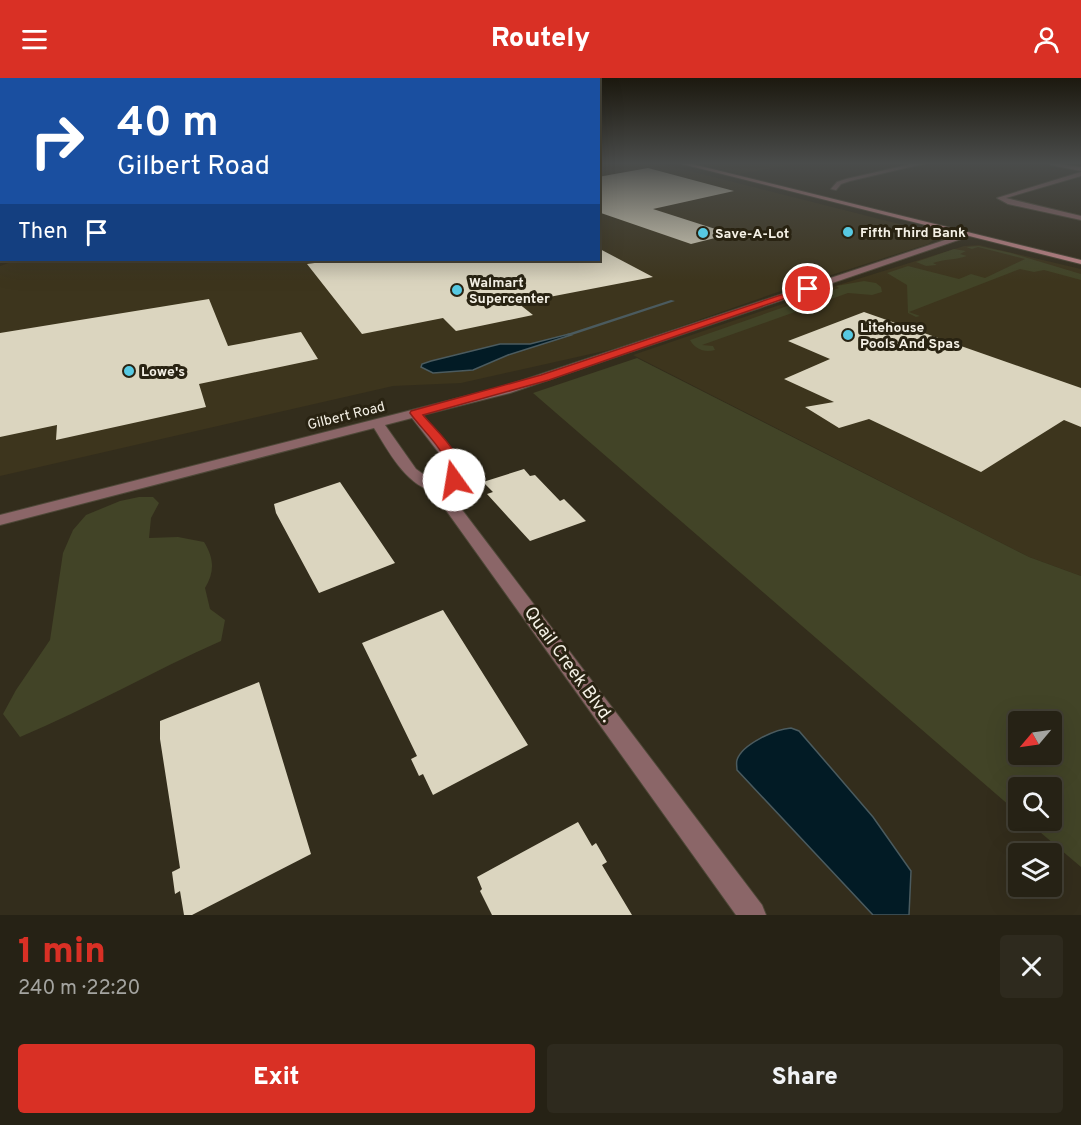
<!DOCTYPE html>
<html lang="en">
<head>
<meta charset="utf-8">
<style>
	:root { --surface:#262215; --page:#2e2a1e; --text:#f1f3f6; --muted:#a4a4a0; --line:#423f34; --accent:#d93025 }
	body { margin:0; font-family:Overpass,sans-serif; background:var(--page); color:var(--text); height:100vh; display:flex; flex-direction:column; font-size:22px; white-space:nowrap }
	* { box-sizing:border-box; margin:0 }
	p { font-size:20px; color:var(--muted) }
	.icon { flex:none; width:33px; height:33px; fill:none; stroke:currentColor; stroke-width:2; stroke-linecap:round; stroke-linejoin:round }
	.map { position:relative; height:837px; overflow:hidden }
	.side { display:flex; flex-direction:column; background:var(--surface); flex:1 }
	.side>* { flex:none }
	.hud { position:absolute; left:0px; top:0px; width:600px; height:183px; box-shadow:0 6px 24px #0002,0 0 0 2px var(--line); background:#1a4fa0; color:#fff; overflow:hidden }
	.needle { width:39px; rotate:241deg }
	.buttons { position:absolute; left:1008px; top:633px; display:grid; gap:12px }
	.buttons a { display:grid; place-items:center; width:54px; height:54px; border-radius:6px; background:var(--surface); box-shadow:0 6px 24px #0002,0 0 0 2px var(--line); font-size:30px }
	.pin { position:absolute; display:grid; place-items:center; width:51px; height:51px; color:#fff; margin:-26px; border:3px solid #fff; border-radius:50%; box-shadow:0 2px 6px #0007 }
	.me { position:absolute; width:66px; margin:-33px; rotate:347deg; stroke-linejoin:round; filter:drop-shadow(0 0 4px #0008) }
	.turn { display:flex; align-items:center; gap:21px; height:126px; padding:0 18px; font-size:27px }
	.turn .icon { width:78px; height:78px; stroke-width:2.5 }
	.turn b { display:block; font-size:42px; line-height:51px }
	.then { display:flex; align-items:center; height:57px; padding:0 18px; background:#0003; gap:12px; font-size:22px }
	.round { display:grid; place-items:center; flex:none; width:63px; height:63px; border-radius:6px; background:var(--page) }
	.summary { display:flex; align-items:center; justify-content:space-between; height:102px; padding:0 18px }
	h1 { font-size:36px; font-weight:800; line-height:45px; color:var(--accent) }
	.action { display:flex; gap:12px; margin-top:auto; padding:12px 18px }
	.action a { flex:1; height:69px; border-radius:6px; background:var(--accent); color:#fff; font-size:24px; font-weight:800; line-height:69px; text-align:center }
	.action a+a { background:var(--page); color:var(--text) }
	header { display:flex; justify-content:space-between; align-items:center; height:78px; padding:0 18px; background:var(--accent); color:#fff; font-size:27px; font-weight:800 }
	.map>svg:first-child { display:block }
</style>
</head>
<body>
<header><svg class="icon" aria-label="menu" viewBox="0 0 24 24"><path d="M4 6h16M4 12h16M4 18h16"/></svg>Routely<svg class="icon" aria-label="person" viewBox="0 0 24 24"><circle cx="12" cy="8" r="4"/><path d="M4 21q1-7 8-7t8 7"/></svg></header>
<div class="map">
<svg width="1081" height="837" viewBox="0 0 1081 837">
	<rect width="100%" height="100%" fill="#332d1c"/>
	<path fill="#3d351d" d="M 599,85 L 658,85 L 919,151 L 936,160 L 928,166 L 775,215 L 622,269 L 461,305 L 393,308 L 0,398 L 0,188 L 17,182 L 598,182 Z
		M 696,85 L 801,85 L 739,96 Z
		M 979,167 L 1081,191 L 1081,498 L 1029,479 L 633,277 L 832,209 L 964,168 Z"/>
	<path fill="#424427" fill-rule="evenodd" d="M 979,168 L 1011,175 L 1081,196 L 1081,202 L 1044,192 L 1034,194 L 1020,191 L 909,234 L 920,238 L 916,239 L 908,235 L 907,207 L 887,195 L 908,188 L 959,201 L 971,196 L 985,200 L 1025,181 L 978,169 L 972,171 L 966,169 Z
		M 954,171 L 966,173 L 960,176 L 967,178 C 955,182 945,181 933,185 L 937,187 L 926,188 L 916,184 Z
		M 864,203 L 876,205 L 881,209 L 882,214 L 872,217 L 848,215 L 702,267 L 713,268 L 715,272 C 704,275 695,271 690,262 L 839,210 L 836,208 Z
		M 637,280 L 1029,479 L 1081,498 L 1081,789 L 1027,743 L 1052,742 L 1052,710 L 1018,710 L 1018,735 L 533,315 ZM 1018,644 L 1052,644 L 1052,676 L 1018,676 Z
		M 139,419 L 153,419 L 159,425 L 151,440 L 149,460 L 178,459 L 204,464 C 214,480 215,494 205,510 L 210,531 L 225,542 L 221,563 C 153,593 89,630 20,659 L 3,636 L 16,612 L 50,562 L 63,475 L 73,452 L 86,437 L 120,423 Z"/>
	<path fill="#021b25" stroke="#4b5b5f" stroke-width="1.5" d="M 569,256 L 571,257 L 508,277 L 473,292 L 433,295 L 421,289 L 422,286 L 431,283 L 500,266 L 530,266 Z
		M 791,650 L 799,653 L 831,690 L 873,739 L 911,793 L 909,837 L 873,837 L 737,692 C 737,689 736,685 737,682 C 742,666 776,651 791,650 Z"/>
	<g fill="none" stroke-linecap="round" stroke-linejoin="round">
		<path fill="#4b5b5f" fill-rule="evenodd" d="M 671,222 L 675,223 L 572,257 L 567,256 Z"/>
	</g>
	<path fill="#dbd5bf" d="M 648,90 L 734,113 L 653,131 L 731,156 L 691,166 L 598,134 L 598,99 Z
		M 598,170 L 653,199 L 518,225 L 533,237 L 456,253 L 443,240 L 362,256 L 307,186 L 337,182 L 598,182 Z
		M 209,221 L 228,268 L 301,254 L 318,281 L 199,306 L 206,329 L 56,362 L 57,347 L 0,359 L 0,255 Z
		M 864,234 L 1081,310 L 1081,349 L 1064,342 L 981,394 L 869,341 L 839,350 L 805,329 L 834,324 L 784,301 L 830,281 L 788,263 Z
		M 524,391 L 530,398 L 535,397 L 560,423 L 564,421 L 586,443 L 530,463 L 487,416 L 493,414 L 483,404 Z
		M 340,404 L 395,485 L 319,515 L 276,435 L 274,426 Z
		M 443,532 L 528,667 L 433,717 L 423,696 L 419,698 L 411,681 L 417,678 L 362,565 Z
		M 259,604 L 311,776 L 192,837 L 184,837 L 180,813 L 175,816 L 172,794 L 180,790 L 160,661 L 160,643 Z
		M 578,744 L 592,768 L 596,765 L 607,784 L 602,787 L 632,837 L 492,837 L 480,813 L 482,811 L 477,799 Z"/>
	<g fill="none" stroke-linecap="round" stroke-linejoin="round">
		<g stroke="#4e4838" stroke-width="2">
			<path id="minor" d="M 916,85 L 927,85 L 850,103 L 841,106 L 836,112 L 831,111 L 837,104 L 846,101 Z
				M 1049,85 L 1081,89 L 1081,93 L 1051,87 Z
				M 1081,94 L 1081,98 L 1006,120 L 1081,138 L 1081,142 L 1008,126 L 997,120 Z
				M 966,155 L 973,157 L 510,315 L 423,337 L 463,388 L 461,403 L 447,412 L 762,827 L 766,837 L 736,837 L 433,414 C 404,404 389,374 374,350 L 0,447 L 0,437 L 502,309 ZM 412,340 L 449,388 L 447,401 L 437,406 L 416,391 L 385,347 Z"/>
		</g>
		<g stroke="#4e4838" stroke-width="2">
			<path id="tertiary" d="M 0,116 L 2,116 L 2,120 L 0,120 Z"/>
		</g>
		<g stroke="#4e4838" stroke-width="2">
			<path id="secondary" d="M 678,85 L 688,85 L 1081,182 L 1081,186 Z"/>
		</g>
		<g stroke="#4e4838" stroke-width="2">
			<path id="motorway" d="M 2,153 L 2,159 L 0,160 L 0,154 Z"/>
		</g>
		<use href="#minor" fill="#8b6668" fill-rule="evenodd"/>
		<use href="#tertiary" fill="#8b6668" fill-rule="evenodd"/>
		<use href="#secondary" fill="#c08588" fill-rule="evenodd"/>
		<use href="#motorway" fill="#f7bfc2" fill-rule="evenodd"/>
	</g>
	<linearGradient id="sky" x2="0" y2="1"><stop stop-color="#1c190f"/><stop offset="0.42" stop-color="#4a4c4b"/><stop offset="1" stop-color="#4a4c4b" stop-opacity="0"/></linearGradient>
	<rect width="1081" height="203" fill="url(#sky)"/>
	<path fill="#d93025" stroke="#8d1f18" stroke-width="1.5" d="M 805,209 L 812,211 L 549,302 L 423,337 C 437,354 471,382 459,405 L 450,405 L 448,402 C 453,377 424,355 410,335 L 411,333 L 541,297 Z"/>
	<g fill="#57c9e2" stroke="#292312" stroke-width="2">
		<circle cx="848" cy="154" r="6"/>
		<circle cx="703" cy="155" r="6"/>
		<circle cx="457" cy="212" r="6"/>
		<circle cx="848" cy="257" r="6"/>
		<circle cx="129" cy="293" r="6"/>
	</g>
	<g text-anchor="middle" stroke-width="6" stroke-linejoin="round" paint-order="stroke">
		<g font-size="14" font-weight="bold" fill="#f5f1e6" stroke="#292312" text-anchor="start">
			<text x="860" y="159">Fifth Third Bank</text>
			<text x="715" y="160">Save-A-Lot</text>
			<text x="469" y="209">Walmart<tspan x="469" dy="16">Supercenter</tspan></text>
			<text x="860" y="254">Litehouse<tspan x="860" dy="16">Pools And Spas</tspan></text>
			<text x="141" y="298">Lowe's</text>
		</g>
		<g font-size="14" fill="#f5f1e6" stroke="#292312">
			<text transform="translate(346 337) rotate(-14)" y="5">Gilbert Road</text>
		</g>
		<g font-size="18" fill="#f5f1e6" stroke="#292312">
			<text transform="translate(569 586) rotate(54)" y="6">Quail Creek Blvd.</text>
		</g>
	</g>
</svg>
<div class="buttons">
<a><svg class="needle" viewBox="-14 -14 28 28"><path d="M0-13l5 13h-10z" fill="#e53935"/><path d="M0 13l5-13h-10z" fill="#a4a4a0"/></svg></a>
<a><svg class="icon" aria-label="search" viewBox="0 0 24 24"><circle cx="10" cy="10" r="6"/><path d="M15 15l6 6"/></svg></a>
<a><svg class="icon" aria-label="layers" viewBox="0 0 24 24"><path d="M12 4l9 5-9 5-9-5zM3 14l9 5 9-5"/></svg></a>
</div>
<div class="pin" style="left:808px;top:211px;background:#d93025"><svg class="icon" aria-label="arrive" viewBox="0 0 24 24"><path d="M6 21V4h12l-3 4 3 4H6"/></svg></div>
<svg class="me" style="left:454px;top:402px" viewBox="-20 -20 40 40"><circle r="19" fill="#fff"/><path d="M0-13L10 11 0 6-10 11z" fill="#d93025"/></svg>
<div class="hud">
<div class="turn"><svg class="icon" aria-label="right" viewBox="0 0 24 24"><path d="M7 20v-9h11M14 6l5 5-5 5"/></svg><div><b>40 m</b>Gilbert Road</div></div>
<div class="then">Then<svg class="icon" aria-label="arrive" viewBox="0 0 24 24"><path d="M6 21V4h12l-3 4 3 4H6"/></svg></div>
</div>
</div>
<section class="side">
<div class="summary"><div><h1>1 min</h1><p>240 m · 22:20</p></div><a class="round"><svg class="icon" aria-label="close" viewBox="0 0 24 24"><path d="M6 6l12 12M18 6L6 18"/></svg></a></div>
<div class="action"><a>Exit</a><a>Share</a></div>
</section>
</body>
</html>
